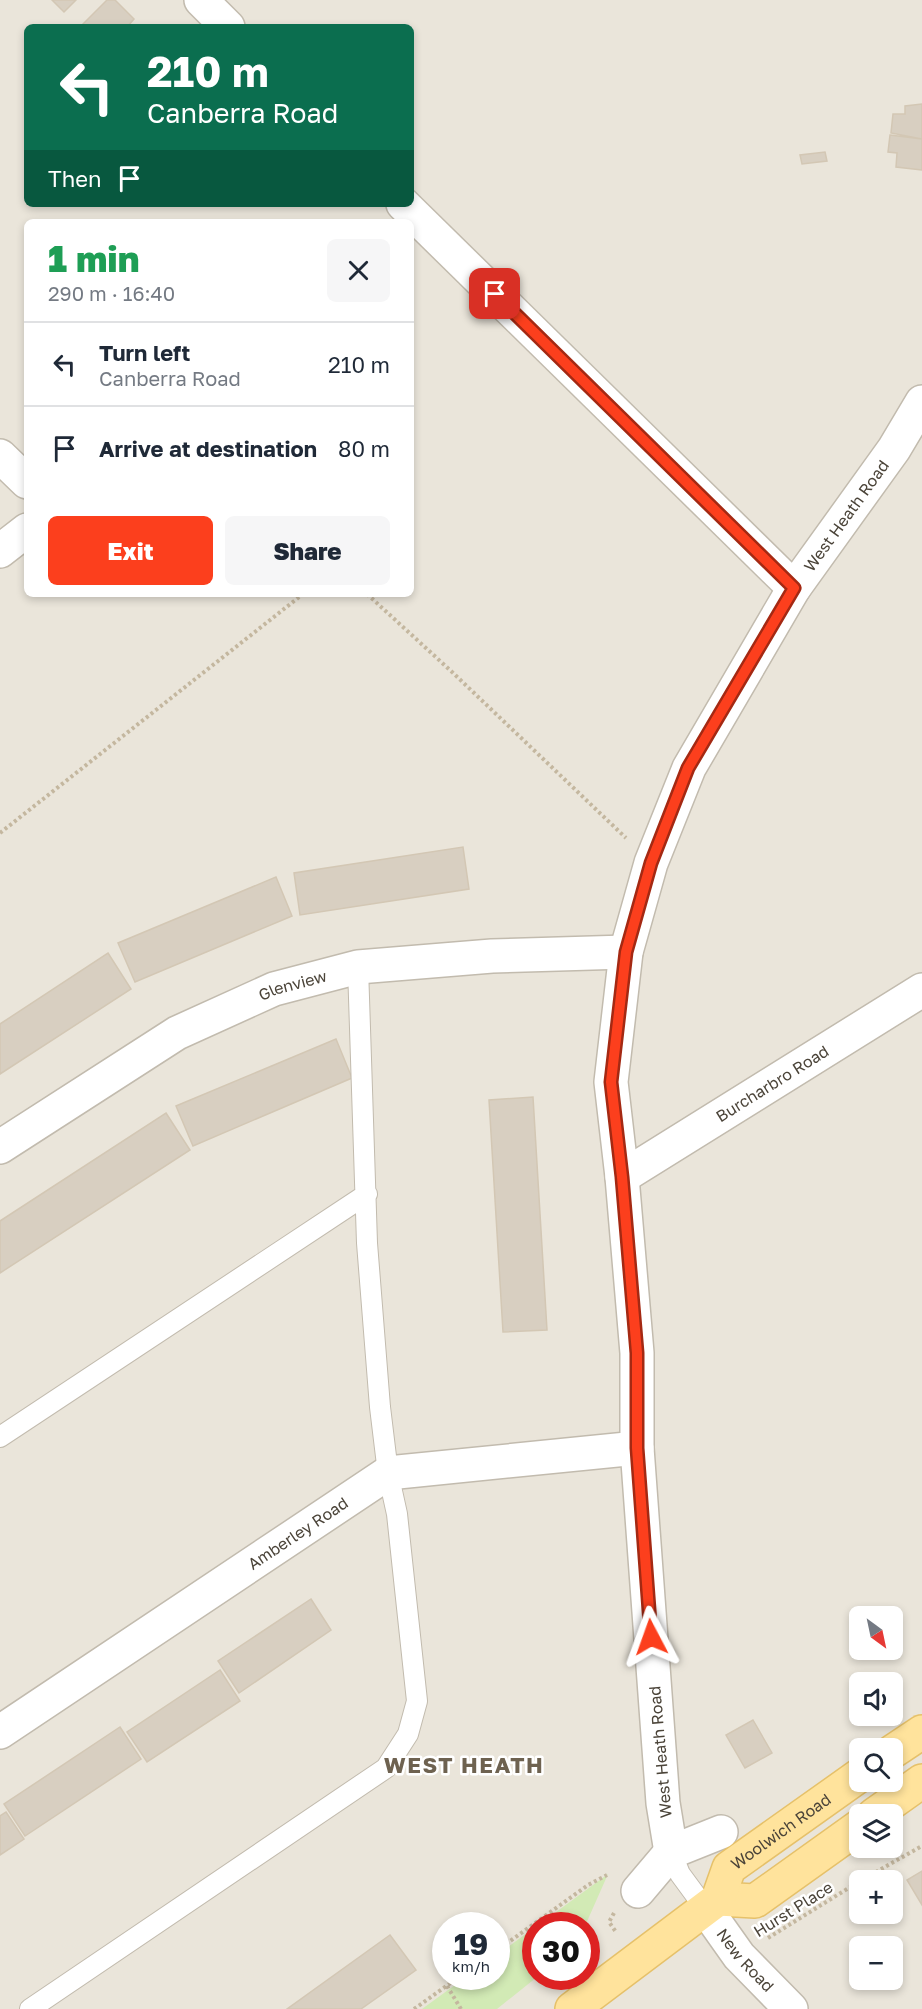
<!DOCTYPE html>
<html lang="en">
<head>
<meta charset="utf-8">
<style>
	:root { --surface:#fff; --page:#f6f6f7; --text:#1f2937; --muted:#747a83; --line:#e0e1e3; --accent:#fc3f1d }
	body { margin:0; font-family:"Golos Text",sans-serif; background:var(--page); color:var(--text); height:100vh; display:flex; flex-direction:column; font-size:22px; white-space:nowrap }
	* { box-sizing:border-box; margin:0 }
	p { font-size:20px; color:var(--muted) }
	.icon { flex:none; width:33px; height:33px; fill:none; stroke:currentColor; stroke-width:2; stroke-linecap:round; stroke-linejoin:round }
	.map { position:relative; flex:1; overflow:hidden }
	.sheet { position:absolute; left:24px; top:219px; width:390px; height:378px; display:flex; flex-direction:column; background:var(--surface); border-radius:9px; box-shadow:0 3px 9px #0003 }
	.sheet>* { flex:none }
	.banner { position:absolute; left:24px; top:24px; width:390px; height:183px; border-radius:9px; box-shadow:0 3px 9px #0003; background:#0b6e4f; color:#fff; overflow:hidden }
	.needle { width:39px; rotate:147deg }
	.buttons { position:absolute; left:849px; top:1606px; display:grid; gap:12px }
	.buttons a { display:grid; place-items:center; width:54px; height:54px; border-radius:9px; background:var(--surface); box-shadow:0 3px 9px #0003; font-size:30px }
	.speed { position:absolute; left:432px; top:1912px; display:flex; gap:12px; font-size:30px; font-weight:700; text-align:center }
	.speed>* { display:grid; place-content:center; width:78px; height:78px; border-radius:50%; background:var(--surface); box-shadow:0 3px 9px #0003; line-height:1 }
	.speed small { font-size:15px; font-weight:400 }
	.speed .limit { border:9px solid #d22; background:#fff; color:#111 }
	.pin { position:absolute; display:grid; place-items:center; width:51px; height:51px; color:#fff; margin:-26px; border-radius:12px; box-shadow:0 3px 9px #0006 }
	.me { position:absolute; width:66px; margin:-33px; rotate:356deg; stroke-linejoin:round; filter:drop-shadow(0 0 4px #0008) }
	.turn { display:flex; align-items:center; gap:21px; height:126px; padding:0 24px; font-size:27px }
	.turn .icon { width:78px; height:78px; stroke-width:2.5 }
	.turn b { display:block; font-size:42px; line-height:51px }
	.then { display:flex; align-items:center; height:57px; padding:0 24px; background:#0003; gap:12px; font-size:22px }
	.round { display:grid; place-items:center; flex:none; width:63px; height:63px; border-radius:9px; background:var(--page) }
	.head { display:flex; align-items:center; justify-content:space-between; height:102px; padding:0 24px }
	h1 { font-size:36px; font-weight:800; line-height:45px; color:#1e9e55 }
	.primary-button { display:flex; gap:12px; margin-top:auto; padding:12px 24px }
	.primary-button a { flex:1; height:69px; border-radius:9px; background:var(--accent); color:#fff; font-size:24px; font-weight:800; line-height:69px; text-align:center }
	.primary-button a+a { background:var(--page); color:var(--text) }
	ul { padding:0; list-style:none }
	li { display:flex; align-items:center; gap:18px; height:84px; padding:0 24px; border-top:2px solid var(--line) }
	li div { flex:1 }
	li b { display:block; font-size:22px }
	li em { font-style:normal }
	.map>svg:first-child { display:block }
</style>
</head>
<body>
<div class="map">
<svg width="922" height="2009" viewBox="0 0 922 2009">
	<rect width="100%" height="100%" fill="#f6f3ec"/>
	<path fill="#eae5da" fill-rule="evenodd" d="M 0,0 L 922,0 L 922,2009 L 0,2009 ZM 27,27 L 411,27 L 411,204 L 27,204 ZM 27,222 L 411,222 L 411,594 L 27,594 ZM 860,1617 L 892,1617 L 892,1650 L 860,1650 ZM 860,1683 L 892,1683 L 892,1716 L 860,1716 ZM 860,1749 L 892,1749 L 892,1782 L 860,1782 ZM 860,1815 L 892,1815 L 892,1848 L 860,1848 ZM 860,1881 L 892,1881 L 892,1914 L 860,1914 ZM 446,1926 L 496,1926 L 496,1977 L 446,1977 ZM 536,1926 L 586,1926 L 586,1977 L 536,1977 ZM 860,1947 L 892,1947 L 892,1980 L 860,1980 Z"/>
	<path fill="#d2eab5" d="M 608,1874 L 585,1926 L 537,1926 Z
		M 535,1927 L 537,1977 L 497,2009 L 422,2009 L 466,1977 L 496,1977 L 497,1955 Z"/>
	<path fill="#d8cfc1" stroke="#d3c7b4" stroke-width="1.5" d="M 52,0 L 76,0 L 64,12 Z
		M 107,0 L 115,0 L 134,19 L 127,27 L 80,27 Z
		M 922,104 L 922,139 L 891,133 L 893,114 L 905,114 L 905,106 Z
		M 890,135 L 922,139 L 922,170 L 896,167 L 897,153 L 888,152 Z
		M 825,152 L 827,161 L 802,164 L 800,155 Z
		M 463,847 L 469,889 L 300,915 L 294,873 Z
		M 276,877 L 292,916 L 135,982 L 118,943 Z
		M 108,953 L 131,989 L 0,1074 L 0,1024 Z
		M 336,1039 L 352,1078 L 193,1146 L 176,1106 Z
		M 533,1097 L 547,1330 L 503,1332 L 489,1100 Z
		M 166,1113 L 190,1150 L 0,1273 L 0,1221 Z
		M 311,1599 L 331,1630 L 239,1693 L 218,1661 Z
		M 220,1670 L 240,1701 L 147,1762 L 127,1732 Z
		M 753,1720 L 772,1753 L 745,1768 L 726,1735 Z
		M 120,1727 L 141,1759 L 25,1836 L 4,1804 Z
		M 6,1812 L 24,1839 L 0,1855 L 0,1816 Z
		M 922,1871 L 922,1905 L 907,1880 Z
		M 390,1935 L 416,1970 L 361,2009 L 287,2009 Z"/>
	<g fill="none" stroke-linecap="round" stroke-linejoin="round">
		<g stroke="#c2bbae" stroke-width="22">
			<path id="service" d="M 0,1437 L 367,1194
				M 671,1852 L 680,1874 L 705,1908
				M 30,2009 L 386,1768 L 408,1734 L 417,1701 L 397,1514 L 388,1473 L 380,1407 L 367,1243 L 358,967"/>
		</g>
		<g stroke="#c2bbae" stroke-width="36">
			<g id="minor">
				<path d="M 201,0 L 228,27"/>
				<path d="M 403,204 L 794,588"/>
				<path d="M 0,456 L 27,482"/>
				<path d="M 0,551 L 27,530"/>
				<path id="s1" d="M 0,1147 L 177,1033 L 274,989 L 358,967 L 492,956 L 626,952"/>
				<path id="s2" d="M 622,1177 L 922,990"/>
				<path id="s3" d="M 0,1732 L 388,1473 L 637,1448"/>
				<path id="s4" d="M 671,1852 L 663,1803 L 637,1448 L 637,1353 L 622,1177 L 611,1082 L 626,952 L 651,863 L 689,768 L 794,588 L 894,449 L 922,402"/>
				<path d="M 638,1891 L 671,1852 L 721,1832"/>
				<path id="s5" d="M 705,1908 L 739,1956 L 791,2009"/>
			</g>
		</g>
		<g stroke="#e6c16a" stroke-width="36">
			<g id="primary">
				<path d="M 892,1752 L 922,1732"/>
				<path d="M 874,1815 L 922,1781"/>
				<path d="M 718,1899 L 755,1901 L 860,1826"/>
				<path id="s6" d="M 572,2009 L 718,1899 L 729,1868 L 860,1775"/>
			</g>
		</g>
		<path stroke="#c4b79f" stroke-width="4" stroke-dasharray="3 3" stroke-linecap="butt" d="M 367,594 L 451,671 L 626,838
			M 0,833 L 303,594
			M 860,1881 L 922,1846
			M 614,1913 L 609,1922 L 616,1932
			M 768,1938 L 860,1881
			M 496,1951 L 588,1885 L 607,1875
			M 447,1986 L 461,2009
			M 414,2009 L 459,1977"/>
		<use href="#service" stroke="#fff" stroke-width="20"/>
		<use href="#minor" stroke="#fff" stroke-width="33"/>
		<use href="#primary" stroke="#ffe39c" stroke-width="33"/>
	</g>
	<g fill="none" stroke-linecap="round" stroke-linejoin="round">
		<g stroke="#a42913" stroke-width="15">
			<path id="route" d="M 495,294 L 794,588 L 688,768 L 651,863 L 626,952 L 611,1082 L 622,1177 L 637,1353 L 637,1448 L 651,1637"/>
		</g>
		<use href="#route" stroke="#fc3f1d" stroke-width="10"/>
	</g>
	<g text-anchor="middle" stroke-width="5" stroke-linejoin="round" paint-order="stroke">
		<g font-size="16" fill="#4b4439" stroke="#fff">
			<text dy="6" stroke="none"><textPath href="#s4" startOffset="1396">West Heath Road</textPath></text>
			<text dy="6" stroke="none"><textPath href="#s1" startOffset="336">Glenview</textPath></text>
			<text dy="6" stroke="none"><textPath href="#s2" startOffset="177">Burcharbro Road</textPath></text>
			<text dy="6" stroke="none"><textPath href="#s3" startOffset="358">Amberley Road</textPath></text>
			<text transform="translate(660 1752) rotate(-95)" y="6">West Heath Road</text>
			<text dy="6" stroke="none"><textPath href="#s6" startOffset="279">Woolwich Road</textPath></text>
			<text transform="translate(793 1909) rotate(-32)" y="6">Hurst Place</text>
			<text dy="6" stroke="none"><textPath href="#s5" startOffset="66">New Road</textPath></text>
		</g>
		<g font-size="22" font-weight="bold" letter-spacing="1.5" fill="#6e6250" stroke="#fff">
			<text x="464" y="1773">WEST HEATH</text>
		</g>
	</g>
</svg>
<div class="buttons">
<a><svg class="needle" viewBox="-14 -14 28 28"><path d="M0-13l5 13h-10z" fill="#e53935"/><path d="M0 13l5-13h-10z" fill="#747a83"/></svg></a>
<a><svg class="icon" aria-label="sound" viewBox="0 0 24 24"><path d="M4 9h4l5-4v14l-5-4H4zM17 9q2 3 0 6"/></svg></a>
<a><svg class="icon" aria-label="search" viewBox="0 0 24 24"><circle cx="10" cy="10" r="6"/><path d="M15 15l6 6"/></svg></a>
<a><svg class="icon" aria-label="layers" viewBox="0 0 24 24"><path d="M12 4l9 5-9 5-9-5zM3 14l9 5 9-5"/></svg></a>
<a>+</a>
<a>−</a>
</div>
<div class="speed"><div>19<small>km/h</small></div><div class="limit">30</div></div>
<div class="pin" style="left:495px;top:294px;background:#d93025"><svg class="icon" aria-label="arrive" viewBox="0 0 24 24"><path d="M6 21V4h12l-3 4 3 4H6"/></svg></div>
<svg class="me" style="left:651px;top:1637px" viewBox="-20 -20 40 40"><path d="M0-17L14 15 0 8-14 15z" fill="#fc3f1d" stroke="#fff" stroke-width="4"/></svg>
<div class="banner">
<div class="turn"><svg class="icon" aria-label="left" viewBox="0 0 24 24"><path d="M17 20v-9H6M10 6l-5 5 5 5"/></svg><div><b>210 m</b>Canberra Road</div></div>
<div class="then">Then<svg class="icon" aria-label="arrive" viewBox="0 0 24 24"><path d="M6 21V4h12l-3 4 3 4H6"/></svg></div>
</div>
<section class="sheet">
<div class="head"><div><h1>1 min</h1><p>290 m · 16:40</p></div><a class="round"><svg class="icon" aria-label="close" viewBox="0 0 24 24"><path d="M6 6l12 12M18 6L6 18"/></svg></a></div>
<ul>
<li><svg class="icon" aria-label="left" viewBox="0 0 24 24"><path d="M17 20v-9H6M10 6l-5 5 5 5"/></svg><div><b>Turn left</b><p>Canberra Road</p></div><em>210 m</em></li>
<li><svg class="icon" aria-label="arrive" viewBox="0 0 24 24"><path d="M6 21V4h12l-3 4 3 4H6"/></svg><div><b>Arrive at destination</b></div><em>80 m</em></li>
</ul>
<div class="primary-button"><a>Exit</a><a>Share</a></div>
</section>
</div>
</body>
</html>
